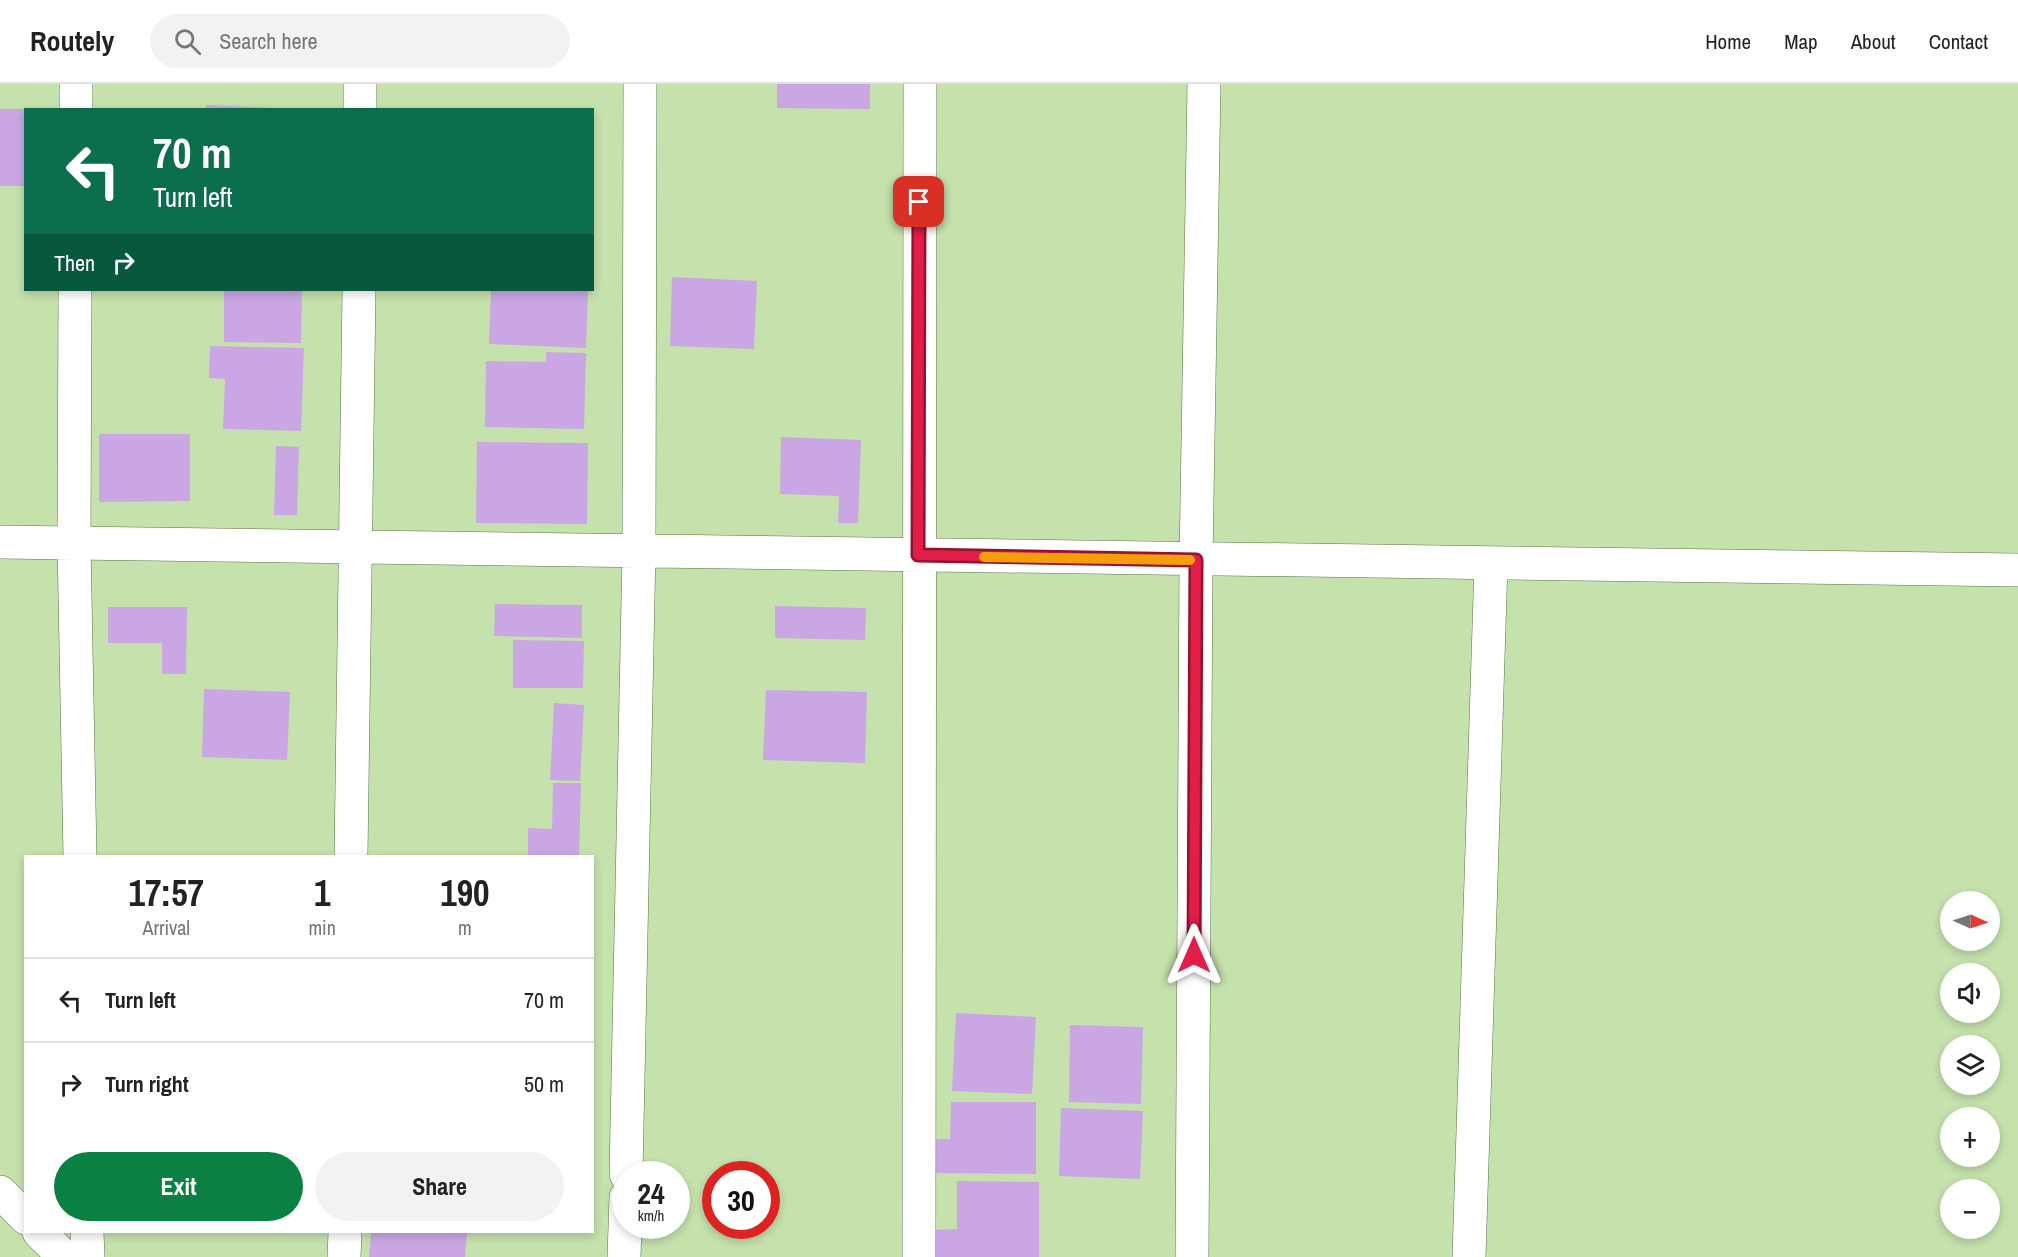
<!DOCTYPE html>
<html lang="en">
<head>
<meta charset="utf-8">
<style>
	:root { --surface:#fff; --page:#f2f2f2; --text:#222; --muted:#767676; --line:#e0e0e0; --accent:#0b8043 }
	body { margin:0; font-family:"Archivo Narrow",sans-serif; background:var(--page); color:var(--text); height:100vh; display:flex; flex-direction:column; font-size:22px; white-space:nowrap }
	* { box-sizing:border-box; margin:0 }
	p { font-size:20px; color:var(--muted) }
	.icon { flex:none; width:33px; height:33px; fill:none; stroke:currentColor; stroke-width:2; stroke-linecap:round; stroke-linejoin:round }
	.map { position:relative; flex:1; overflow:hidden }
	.side { position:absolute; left:24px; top:771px; width:570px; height:378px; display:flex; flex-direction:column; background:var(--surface); border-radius:0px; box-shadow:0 3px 9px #0003 }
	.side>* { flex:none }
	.guide { position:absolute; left:24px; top:24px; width:570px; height:183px; border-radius:0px; box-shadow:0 3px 9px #0003; background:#0b6e4f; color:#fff; overflow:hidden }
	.needle { width:39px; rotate:93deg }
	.fabs { position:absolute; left:1940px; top:807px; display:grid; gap:12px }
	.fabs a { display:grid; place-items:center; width:60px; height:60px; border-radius:50%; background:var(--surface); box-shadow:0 3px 9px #0003; font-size:30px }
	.speed { position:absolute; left:612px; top:1077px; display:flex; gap:12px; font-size:30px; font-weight:700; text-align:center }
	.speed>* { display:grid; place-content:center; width:78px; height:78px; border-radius:50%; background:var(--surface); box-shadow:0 3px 9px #0003; line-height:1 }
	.speed small { font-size:15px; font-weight:400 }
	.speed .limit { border:9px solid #d22; background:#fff; color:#111 }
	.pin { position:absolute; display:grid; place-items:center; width:51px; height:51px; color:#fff; margin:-26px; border-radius:12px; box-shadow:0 3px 9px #0006 }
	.me { position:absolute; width:66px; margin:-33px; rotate:0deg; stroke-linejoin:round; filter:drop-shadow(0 0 4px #0008) }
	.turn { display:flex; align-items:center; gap:21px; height:126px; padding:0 30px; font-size:27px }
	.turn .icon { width:78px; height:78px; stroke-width:2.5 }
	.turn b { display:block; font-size:42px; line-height:51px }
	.then { display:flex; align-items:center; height:57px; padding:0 30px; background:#0003; gap:12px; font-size:22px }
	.eta { display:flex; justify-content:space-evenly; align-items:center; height:102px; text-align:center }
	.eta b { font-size:36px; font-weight:700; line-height:42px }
	.cta { display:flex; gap:12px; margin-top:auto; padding:12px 30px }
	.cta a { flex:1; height:69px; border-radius:36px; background:var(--accent); color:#fff; font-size:24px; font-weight:700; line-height:69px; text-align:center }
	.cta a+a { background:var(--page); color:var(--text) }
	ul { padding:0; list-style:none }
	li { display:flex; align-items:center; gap:18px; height:84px; padding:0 30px; border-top:2px solid var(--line) }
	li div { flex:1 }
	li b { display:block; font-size:22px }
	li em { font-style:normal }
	header { display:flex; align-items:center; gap:36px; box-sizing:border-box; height:84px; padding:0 30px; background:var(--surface); border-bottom:2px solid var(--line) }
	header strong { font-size:28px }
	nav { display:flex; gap:33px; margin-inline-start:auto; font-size:21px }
	.search { width:420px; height:54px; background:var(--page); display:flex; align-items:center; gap:15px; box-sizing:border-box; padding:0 21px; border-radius:33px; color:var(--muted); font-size:22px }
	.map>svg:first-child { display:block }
</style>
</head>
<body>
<header>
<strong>Routely</strong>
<div class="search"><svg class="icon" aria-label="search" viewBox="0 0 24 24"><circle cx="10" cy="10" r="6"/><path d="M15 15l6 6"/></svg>Search here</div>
<nav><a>Home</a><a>Map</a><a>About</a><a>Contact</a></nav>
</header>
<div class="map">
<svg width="2018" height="1173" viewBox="0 0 2018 1173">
	<rect width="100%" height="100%" fill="#c5e1ac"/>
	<path fill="#caa7e4" d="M 777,0 L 870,0 L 870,25 L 777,24 Z
		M 206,21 L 275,24 L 275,26 L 206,26 Z
		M 0,25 L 24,25 L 24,102 L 0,102 Z
		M 672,193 L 757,197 L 754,265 L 670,262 Z
		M 224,206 L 302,206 L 301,259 L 224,258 Z
		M 491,206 L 588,206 L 586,264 L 489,260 Z
		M 210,262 L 304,264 L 301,347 L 223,345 L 225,295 L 209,294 Z
		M 546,268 L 586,269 L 584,345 L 485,343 L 486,277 L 546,278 Z
		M 99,350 L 190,350 L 190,417 L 99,418 Z
		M 781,353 L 861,356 L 858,439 L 838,439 L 839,412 L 780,410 Z
		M 477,358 L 588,359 L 587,440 L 476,439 Z
		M 276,362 L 299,363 L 297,431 L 274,431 Z
		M 495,520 L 582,521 L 582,554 L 494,552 Z
		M 775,522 L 866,524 L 865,556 L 775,554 Z
		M 108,523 L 187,523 L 186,590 L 162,590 L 162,559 L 108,559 Z
		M 513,556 L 584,557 L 583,604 L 513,604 Z
		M 204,605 L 290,608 L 287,676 L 202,673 Z
		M 766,606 L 867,608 L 865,679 L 763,676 Z
		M 554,619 L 584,621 L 580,697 L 550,696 Z
		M 553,699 L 581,699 L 579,772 L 528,772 L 528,744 L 552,745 Z
		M 956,929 L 1036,933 L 1032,1010 L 952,1007 Z
		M 1070,941 L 1143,943 L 1141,1020 L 1069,1018 Z
		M 951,1018 L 1036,1018 L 1036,1090 L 925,1089 L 925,1055 L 950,1055 Z
		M 1061,1024 L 1143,1027 L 1140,1095 L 1059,1092 Z
		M 957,1097 L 1039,1098 L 1039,1173 L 931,1173 L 931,1146 L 957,1145 Z
		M 371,1148 L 467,1148 L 465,1173 L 369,1173 Z"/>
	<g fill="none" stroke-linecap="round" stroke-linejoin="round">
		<g stroke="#5c7444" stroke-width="34">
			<path id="minor" d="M 76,26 L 76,0
				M 360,26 L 360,0
				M 75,206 L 74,459 L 80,772
				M 0,458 L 2018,486
				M 351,772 L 359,206
				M 626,1090 L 639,467 L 640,0
				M 87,1148 L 88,1173
				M 344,1173 L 345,1148
				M 624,1173 L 626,1113
				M 919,1173 L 920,0
				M 1192,1173 L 1196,476 L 1204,0
				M 1469,1173 L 1491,480"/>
		</g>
		<g stroke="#5c7444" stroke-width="34">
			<path id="tertiary" d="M 0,1108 L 26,1134
				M 39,1148 L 64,1173"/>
		</g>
		<use href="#minor" stroke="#fff" stroke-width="33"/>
		<use href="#tertiary" stroke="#fff" stroke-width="33"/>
	</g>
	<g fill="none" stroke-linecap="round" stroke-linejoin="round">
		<g stroke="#92132f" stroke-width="15">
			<path id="route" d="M 919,118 L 918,471 L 1196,476 L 1194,871"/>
		</g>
		<use href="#route" stroke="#e11d48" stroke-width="10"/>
		<path stroke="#f59e0b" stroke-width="10" d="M 984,473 L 1190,476"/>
	</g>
</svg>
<div class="fabs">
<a><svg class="needle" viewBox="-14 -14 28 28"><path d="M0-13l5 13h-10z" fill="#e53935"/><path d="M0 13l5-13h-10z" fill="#767676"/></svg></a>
<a><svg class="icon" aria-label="sound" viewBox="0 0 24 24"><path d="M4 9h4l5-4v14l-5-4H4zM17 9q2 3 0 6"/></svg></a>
<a><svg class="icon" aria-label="layers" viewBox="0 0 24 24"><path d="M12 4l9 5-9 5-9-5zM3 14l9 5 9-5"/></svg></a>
<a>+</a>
<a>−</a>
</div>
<div class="speed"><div>24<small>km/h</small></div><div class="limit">30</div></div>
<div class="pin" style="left:919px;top:118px;background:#d93025"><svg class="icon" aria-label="arrive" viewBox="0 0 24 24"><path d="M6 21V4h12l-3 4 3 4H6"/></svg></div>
<svg class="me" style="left:1194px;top:871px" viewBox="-20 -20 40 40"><path d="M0-17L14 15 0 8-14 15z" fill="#e11d48" stroke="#fff" stroke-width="4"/></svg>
<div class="guide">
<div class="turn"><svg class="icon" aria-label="left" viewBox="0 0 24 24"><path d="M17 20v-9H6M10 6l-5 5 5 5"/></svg><div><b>70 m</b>Turn left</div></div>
<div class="then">Then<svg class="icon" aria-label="right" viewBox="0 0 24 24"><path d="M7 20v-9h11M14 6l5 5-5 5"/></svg></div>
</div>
<section class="side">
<div class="eta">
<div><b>17:57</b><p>Arrival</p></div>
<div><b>1</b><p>min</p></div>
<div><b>190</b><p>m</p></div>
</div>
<ul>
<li><svg class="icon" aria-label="left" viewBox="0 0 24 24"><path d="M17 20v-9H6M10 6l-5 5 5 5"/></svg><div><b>Turn left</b></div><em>70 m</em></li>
<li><svg class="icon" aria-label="right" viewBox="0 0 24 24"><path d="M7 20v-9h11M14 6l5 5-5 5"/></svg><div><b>Turn right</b></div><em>50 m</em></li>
</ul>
<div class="cta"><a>Exit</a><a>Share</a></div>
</section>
</div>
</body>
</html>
